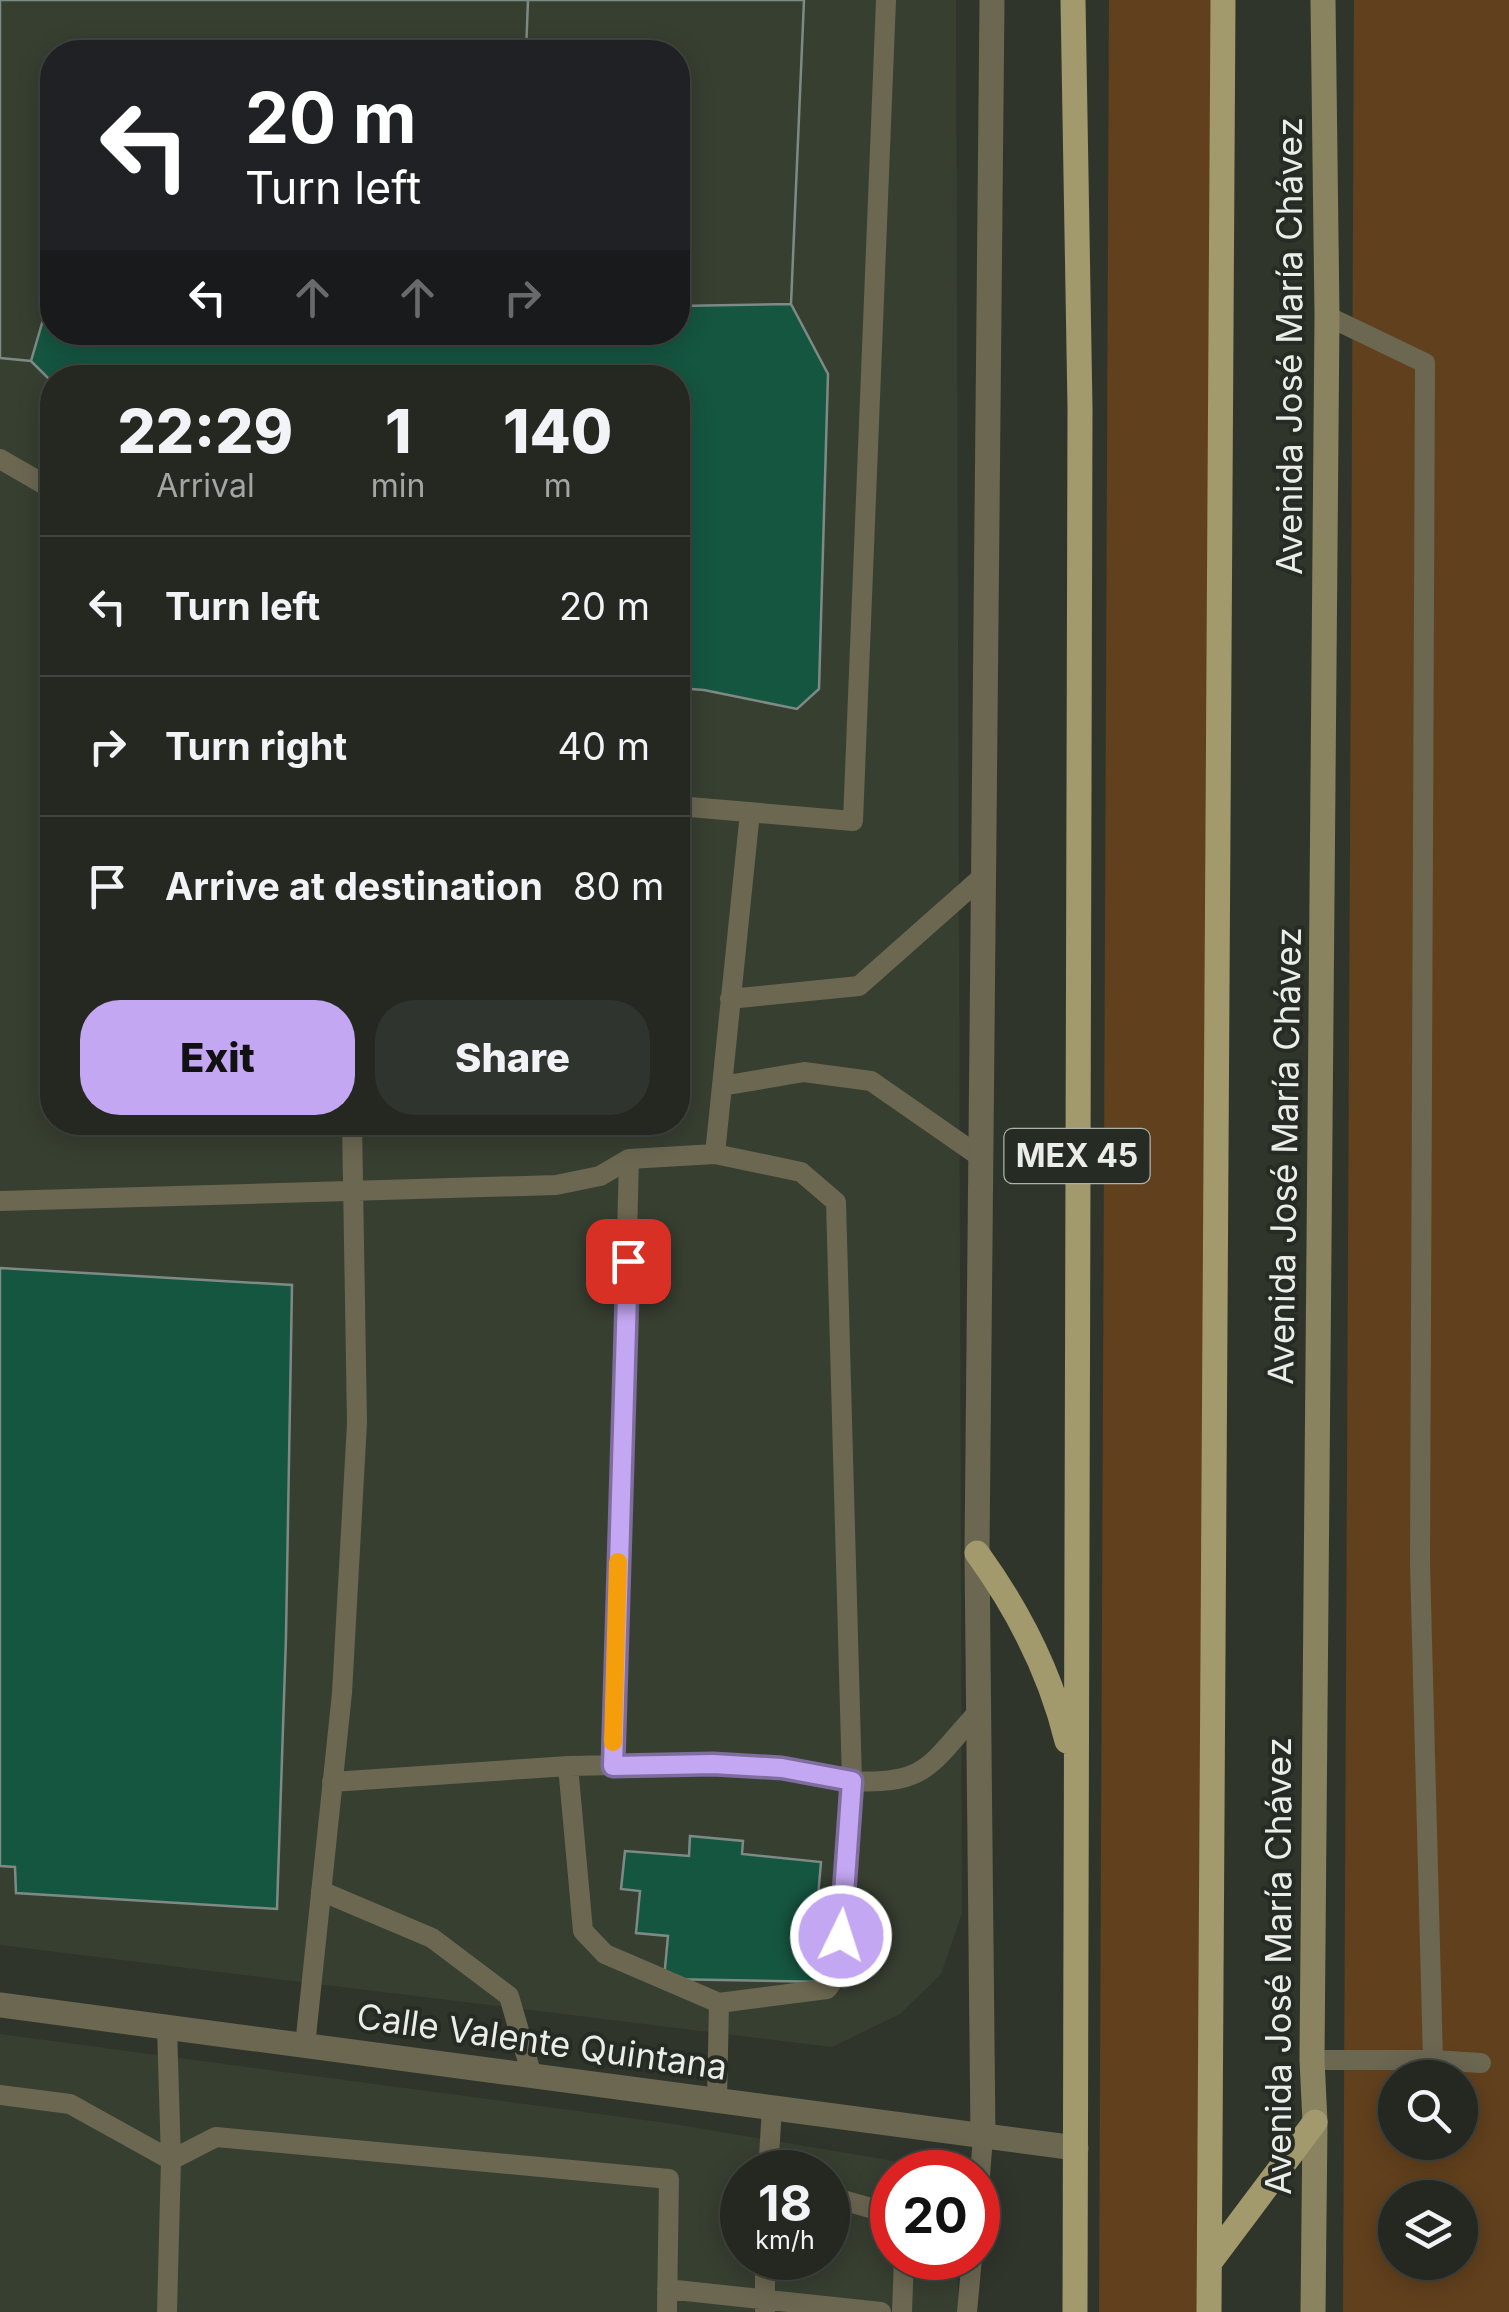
<!DOCTYPE html>
<html lang="en">
<head>
<meta charset="utf-8">
<style>
	:root { --surface:#242821; --page:#30342e; --text:#f1f3f6; --muted:#a3a6a5; --line:#41443f; --accent:#c3a7f2 }
	body { margin:0; font-family:Inter,sans-serif; background:var(--page); color:var(--text); height:100vh; display:flex; flex-direction:column; font-size:38px; white-space:nowrap }
	* { box-sizing:border-box; margin:0 }
	p { font-size:32px; color:var(--muted) }
	.icon { flex:none; width:55px; height:55px; fill:none; stroke:currentColor; stroke-width:2; stroke-linecap:round; stroke-linejoin:round }
	.map { position:relative; flex:1; overflow:hidden }
	.sheet { position:absolute; left:40px; top:365px; width:650px; height:770px; display:flex; flex-direction:column; background:var(--surface); border-radius:40px; box-shadow:0 5px 25px #0003,0 0 0 2px var(--line) }
	.sheet>* { flex:none }
	.hud { position:absolute; left:40px; top:40px; width:650px; height:305px; border-radius:40px; box-shadow:0 5px 25px #0003,0 0 0 2px var(--line); background:#202124; color:#fff; overflow:hidden }
	.buttons { position:absolute; left:1378px; top:2060px; display:grid; gap:20px }
	.buttons a { display:grid; place-items:center; width:100px; height:100px; border-radius:50%; background:var(--surface); box-shadow:0 5px 25px #0003,0 0 0 2px var(--line); font-size:50px }
	.speed { position:absolute; left:720px; top:2150px; display:flex; gap:20px; font-size:50px; font-weight:700; text-align:center }
	.speed>* { display:grid; place-content:center; width:130px; height:130px; border-radius:50%; background:var(--surface); box-shadow:0 5px 25px #0003,0 0 0 2px var(--line); line-height:1 }
	.speed small { font-size:25px; font-weight:400 }
	.speed .limit { border:15px solid #d22; background:#fff; color:#111 }
	.pin { position:absolute; display:grid; place-items:center; width:85px; height:85px; color:#fff; margin:-42px; border-radius:20px; box-shadow:0 5px 15px #0006 }
	.me { position:absolute; width:110px; margin:-55px; rotate:4deg; stroke-linejoin:round; filter:drop-shadow(0 0 8px #0008) }
	.turn { display:flex; align-items:center; gap:35px; height:210px; padding:0 40px; font-size:45px }
	.turn .icon { width:130px; height:130px; stroke-width:2.5 }
	.turn b { display:block; font-size:70px; line-height:85px }
	.lanes { display:flex; align-items:center; height:95px; padding:0 40px; background:#0003; justify-content:center; gap:50px; direction:ltr }
	.lanes .off { opacity:.35 }
	.eta { display:flex; justify-content:space-evenly; align-items:center; height:170px; text-align:center }
	.eta b { font-size:60px; font-weight:800; line-height:70px }
	.primary-button { display:flex; gap:20px; margin-top:auto; padding:20px 40px }
	.primary-button a { flex:1; height:115px; border-radius:40px; background:var(--accent); color:#111; font-size:40px; font-weight:800; line-height:115px; text-align:center }
	.primary-button a+a { background:var(--page); color:var(--text) }
	ul { padding:0; list-style:none }
	li { display:flex; align-items:center; gap:30px; height:140px; padding:0 40px; border-top:2px solid var(--line) }
	li div { flex:1 }
	li b { display:block; font-size:38px }
	li em { font-style:normal }
	.map>svg:first-child { display:block }
</style>
</head>
<body>
<div class="map">
<svg width="1509" height="2312" viewBox="0 0 1509 2312">
	<rect width="100%" height="100%" fill="#30352c"/>
	<path fill="#373f31" fill-rule="evenodd" d="M 0,0 L 956,0 L 962,1913 L 941,1974 L 900,2014 L 832,2047 L 0,1945 ZM 52,52 L 678,52 L 678,332 L 52,332 ZM 52,378 L 678,378 L 678,1122 L 52,1122 Z
		M 0,2034 L 674,2124 L 888,2160 L 925,2172 L 892,2172 L 892,2258 L 956,2258 L 959,2312 L 0,2312 ZM 742,2172 L 828,2172 L 828,2258 L 742,2258 Z"/>
	<path fill="#61401d" fill-rule="evenodd" d="M 1109,0 L 1211,0 L 1208,2312 L 1099,2312 Z
		M 1354,0 L 1509,0 L 1509,2312 L 1343,2312 ZM 1395,2078 L 1460,2078 L 1460,2142 L 1395,2142 ZM 1395,2198 L 1460,2198 L 1460,2262 L 1395,2262 Z"/>
	<path fill="#155641" stroke="#7e8a85" stroke-width="2.5" fill-rule="evenodd" d="M 0,0 L 804,0 L 791,304 L 828,374 L 819,689 L 797,709 L 704,690 L 678,688 L 678,378 L 52,378 L 52,382 L 31,361 L 0,358 ZM 52,52 L 678,52 L 678,332 L 52,332 Z
		M 0,0 L 528,0 L 526,52 L 52,52 L 52,289 L 31,361 L 0,358 Z
		M 528,0 L 804,0 L 791,304 L 678,306 L 678,52 L 526,52 Z
		M 0,1268 L 292,1285 L 286,1637 L 277,1909 L 16,1893 L 15,1867 L 0,1866 Z
		M 690,1836 L 743,1841 L 742,1854 L 821,1862 L 817,1908 L 835,1910 L 828,1982 L 664,1979 L 668,1936 L 636,1933 L 640,1891 L 621,1889 L 625,1851 L 689,1856 Z"/>
	<g fill="none" stroke-linecap="round" stroke-linejoin="round">
		<path stroke="#6b6751" stroke-width="20" d="M 0,459 L 52,489
			M 678,806 L 853,821 L 886,0
			M 730,999 L 859,986 L 981,878
			M 722,1086 L 804,1072 L 871,1081 L 979,1156
			M 0,1201 L 556,1185 L 600,1176 L 629,1159 L 715,1154 L 750,812
			M 568,1766 L 583,1931 L 605,1954 L 719,2003
			M 613,1766 L 629,1159
			M 332,1782 L 568,1766 L 713,1763 L 781,1768 L 852,1781 L 836,1202 L 801,1172 L 715,1154
			M 321,1891 L 432,1938 L 509,1996 L 532,2076
			M 167,2027 L 171,2160 L 167,2312
			M 305,2046 L 342,1693 L 357,1423 L 352,1122
			M 1312,2060 L 1433,2060 L 1420,1563 L 1425,363 L 1327,316
			M 1433,2060 L 1481,2063
			M 0,2095 L 70,2104 L 171,2160 L 216,2137 L 669,2179 L 667,2312
			M 717,2101 L 719,2003 L 827,1989 L 838,1974 L 852,1781 C 928,1785 930,1764 978,1712
			M 768,2172 L 772,2108
			M 828,2196 L 892,2214
			M 978,2200 L 983,2137
			M 765,2258 L 765,2310
			M 667,2289 L 881,2312
			M 902,2312 L 904,2258
			M 967,2312 L 972,2258"/>
		<path stroke="#6b6751" stroke-width="25" d="M 0,2005 L 1076,2148
			M 983,2137 L 977,1553 L 992,0"/>
		<path stroke="#8a8360" stroke-width="25" d="M 1313,2312 L 1315,2122 L 1312,2060 L 1327,316 L 1323,0"/>
		<path stroke="#a2996c" stroke-width="25" d="M 1073,0 L 1080,408 L 1075,2312
			M 977,1553 C 1019,1611 1050,1671 1067,1741
			M 1210,2262 L 1315,2122
			M 1209,2312 L 1223,0"/>
	</g>
	<g fill="none" stroke-linecap="round" stroke-linejoin="round">
		<g stroke="#7f6d9d" stroke-width="25">
			<path id="route" d="M 628,1261 L 613,1766 L 713,1764 L 782,1768 L 852,1781 L 841,1936"/>
		</g>
		<use href="#route" stroke="#c3a7f2" stroke-width="18"/>
		<path stroke="#f59e0b" stroke-width="18" d="M 613,1742 L 618,1562"/>
	</g>
	<g text-anchor="middle" stroke-width="8" stroke-linejoin="round" paint-order="stroke">
		<rect fill="#262b23" stroke="#afb3ad" stroke-width="2.5" x="1004.5" y="1129" width="145" height="54" rx="8"/>
		<g font-size="32" font-weight="bold" fill="#eaede8">
			<text x="1077" y="1167">MEX 45</text>
		</g>
		<g font-size="35" fill="#eaede8" stroke="#262b23">
			<text transform="translate(1290 346) rotate(-90)" y="12">Avenida José María Chávez</text>
			<text transform="translate(1285 1156) rotate(-89)" y="12">Avenida José María Chávez</text>
			<text transform="translate(1279 1966) rotate(-90)" y="12">Avenida José María Chávez</text>
			<text transform="translate(542 2042) rotate(8)" y="12">Calle Valente Quintana</text>
		</g>
	</g>
</svg>
<div class="buttons">
<a><svg class="icon" aria-label="search" viewBox="0 0 24 24"><circle cx="10" cy="10" r="6"/><path d="M15 15l6 6"/></svg></a>
<a><svg class="icon" aria-label="layers" viewBox="0 0 24 24"><path d="M12 4l9 5-9 5-9-5zM3 14l9 5 9-5"/></svg></a>
</div>
<div class="speed"><div>18<small>km/h</small></div><div class="limit">20</div></div>
<div class="pin" style="left:628px;top:1261px;background:#d93025"><svg class="icon" aria-label="arrive" viewBox="0 0 24 24"><path d="M6 21V4h12l-3 4 3 4H6"/></svg></div>
<svg class="me" style="left:841px;top:1936px" viewBox="-20 -20 40 40"><circle r="17" fill="#c3a7f2" stroke="#fff" stroke-width="3"/><path d="M0-11L8 9 0 5-8 9z" fill="#fff"/></svg>
<div class="hud">
<div class="turn"><svg class="icon" aria-label="left" viewBox="0 0 24 24"><path d="M17 20v-9H6M10 6l-5 5 5 5"/></svg><div><b>20 m</b>Turn left</div></div>
<div class="lanes"><svg class="icon" aria-label="left" viewBox="0 0 24 24"><path d="M17 20v-9H6M10 6l-5 5 5 5"/></svg><svg class="icon off" aria-label="ahead" viewBox="0 0 24 24"><path d="M12 20V5M6 11l6-6 6 6"/></svg><svg class="icon off" aria-label="ahead" viewBox="0 0 24 24"><path d="M12 20V5M6 11l6-6 6 6"/></svg><svg class="icon off" aria-label="right" viewBox="0 0 24 24"><path d="M7 20v-9h11M14 6l5 5-5 5"/></svg></div>
</div>
<section class="sheet">
<div class="eta">
<div><b>22:29</b><p>Arrival</p></div>
<div><b>1</b><p>min</p></div>
<div><b>140</b><p>m</p></div>
</div>
<ul>
<li><svg class="icon" aria-label="left" viewBox="0 0 24 24"><path d="M17 20v-9H6M10 6l-5 5 5 5"/></svg><div><b>Turn left</b></div><em>20 m</em></li>
<li><svg class="icon" aria-label="right" viewBox="0 0 24 24"><path d="M7 20v-9h11M14 6l5 5-5 5"/></svg><div><b>Turn right</b></div><em>40 m</em></li>
<li><svg class="icon" aria-label="arrive" viewBox="0 0 24 24"><path d="M6 21V4h12l-3 4 3 4H6"/></svg><div><b>Arrive at destination</b></div><em>80 m</em></li>
</ul>
<div class="primary-button"><a>Exit</a><a>Share</a></div>
</section>
</div>
</body>
</html>
